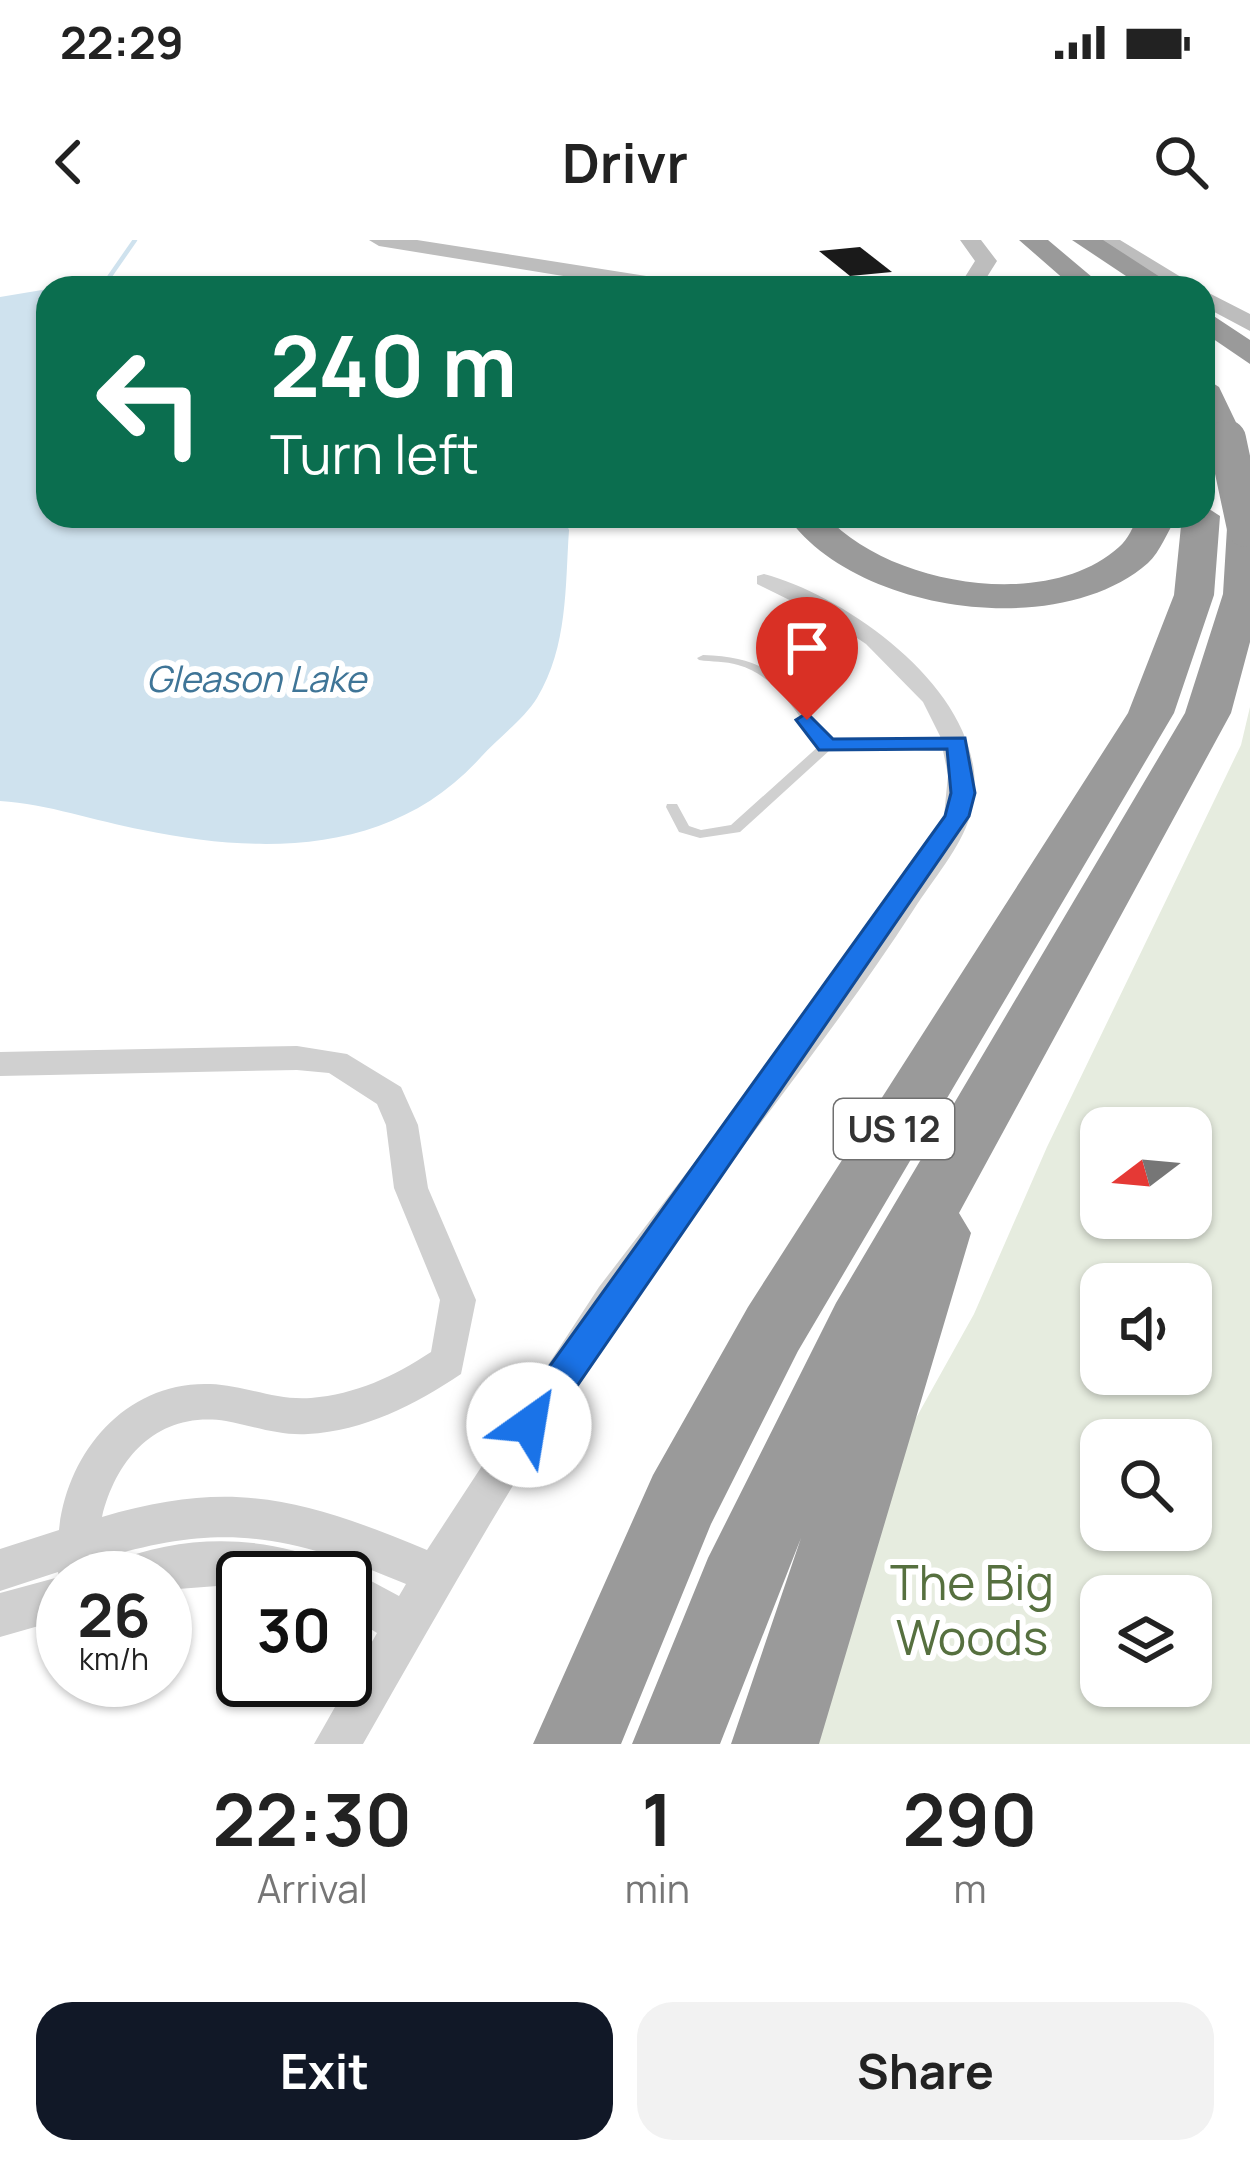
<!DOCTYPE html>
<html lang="en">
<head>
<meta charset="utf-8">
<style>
	:root { --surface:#fff; --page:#f2f2f2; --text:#222; --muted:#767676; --accent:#111827 }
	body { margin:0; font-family:Manrope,sans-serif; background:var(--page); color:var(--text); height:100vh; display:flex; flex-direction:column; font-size:45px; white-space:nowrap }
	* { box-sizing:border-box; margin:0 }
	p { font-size:39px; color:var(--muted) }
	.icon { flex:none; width:66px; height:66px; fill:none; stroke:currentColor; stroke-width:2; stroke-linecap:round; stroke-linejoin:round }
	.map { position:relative; height:1504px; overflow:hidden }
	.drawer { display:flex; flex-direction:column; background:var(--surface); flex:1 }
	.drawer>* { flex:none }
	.guide { position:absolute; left:36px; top:36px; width:1179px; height:252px; border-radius:36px; box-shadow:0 3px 9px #0004; background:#0b6e4f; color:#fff; overflow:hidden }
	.needle { width:78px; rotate:254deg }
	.buttons { position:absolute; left:1080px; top:867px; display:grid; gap:24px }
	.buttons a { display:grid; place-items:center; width:132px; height:132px; border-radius:24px; background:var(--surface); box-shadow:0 3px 9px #0004; font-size:60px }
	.speed { position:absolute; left:36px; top:1311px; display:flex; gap:24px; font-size:60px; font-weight:700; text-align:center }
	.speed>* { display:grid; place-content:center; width:156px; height:156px; border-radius:50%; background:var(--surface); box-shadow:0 3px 9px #0004; line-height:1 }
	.speed small { font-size:30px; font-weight:400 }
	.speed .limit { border:6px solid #111; border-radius:18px; background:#fff; color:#111 }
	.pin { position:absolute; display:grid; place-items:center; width:102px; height:102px; color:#fff; margin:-123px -51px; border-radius:50% 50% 50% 0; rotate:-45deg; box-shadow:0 0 12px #0007 }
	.pin .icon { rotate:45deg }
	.me { position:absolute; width:132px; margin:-66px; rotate:32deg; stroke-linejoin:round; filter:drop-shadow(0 0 9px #0008) }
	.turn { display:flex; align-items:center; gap:42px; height:252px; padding:0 36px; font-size:54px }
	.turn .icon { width:156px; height:156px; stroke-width:2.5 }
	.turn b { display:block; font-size:84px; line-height:102px }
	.eta { display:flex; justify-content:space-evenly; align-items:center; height:204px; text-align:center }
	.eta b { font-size:72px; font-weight:700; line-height:84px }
	.button { display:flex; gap:24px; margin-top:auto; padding:24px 36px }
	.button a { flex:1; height:138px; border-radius:36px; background:var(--accent); color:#fff; font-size:48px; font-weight:700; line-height:138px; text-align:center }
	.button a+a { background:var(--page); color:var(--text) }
	.status { display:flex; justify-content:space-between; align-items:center; height:84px; padding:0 60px; background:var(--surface); direction:ltr }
	.status svg { height:33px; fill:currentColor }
	header { display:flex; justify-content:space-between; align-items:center; height:156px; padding:0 36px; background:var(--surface); font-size:54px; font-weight:700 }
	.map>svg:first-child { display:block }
</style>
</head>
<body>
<div class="status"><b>22:29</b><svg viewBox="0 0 49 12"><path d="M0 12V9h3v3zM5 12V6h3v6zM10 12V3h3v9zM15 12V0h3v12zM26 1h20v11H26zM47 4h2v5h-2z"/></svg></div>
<header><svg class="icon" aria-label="back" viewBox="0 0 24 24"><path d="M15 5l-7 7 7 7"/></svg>Drivr<svg class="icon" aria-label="search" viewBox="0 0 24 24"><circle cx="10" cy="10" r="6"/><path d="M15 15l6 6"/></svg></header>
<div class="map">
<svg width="1250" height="1504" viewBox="0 0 1250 1504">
	<rect width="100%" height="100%" fill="#fff"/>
	<path fill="#e6ecdf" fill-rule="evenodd" d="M 1250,467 L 1250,1504 L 799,1504 L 841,1351 L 901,1205 L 974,1074 L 1047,907 L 1241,505 ZM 1101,888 L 1191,888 L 1191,978 L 1101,978 ZM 1101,1044 L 1191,1044 L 1191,1134 L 1101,1134 ZM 1101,1200 L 1191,1200 L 1191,1290 L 1101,1290 ZM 1101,1356 L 1191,1356 L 1191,1446 L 1101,1446 Z"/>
	<path fill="#cfe2ee" d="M 48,49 L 48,276 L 563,276 L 569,290 C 565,348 568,406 537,458 C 524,479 498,498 481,517 C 393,615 264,615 143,590 C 95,581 48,564 0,561 L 0,57 Z"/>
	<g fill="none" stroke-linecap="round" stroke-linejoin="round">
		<path stroke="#cfe2ee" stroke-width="4.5" d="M 103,46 L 135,0"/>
	</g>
	<path fill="#1a1a1a" d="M 860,7 L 892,32 L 850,36 L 819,11 Z"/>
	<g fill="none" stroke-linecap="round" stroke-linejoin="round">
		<path fill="#d0d0d0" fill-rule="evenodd" d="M 703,415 C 777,417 790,448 830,502 L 957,499 L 963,503 L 957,507 L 830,510 L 740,592 L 700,598 L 679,592 L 666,567 L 667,564 L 677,564 L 689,586 L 701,590 L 731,585 L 820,505 C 798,475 777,436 738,425 C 725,421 712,422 699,420 L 697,418 Z"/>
		<path fill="#d0d0d0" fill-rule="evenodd" d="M 764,334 C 854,358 1003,466 970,576 C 961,607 932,641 914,669 C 838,787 749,895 668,1008 C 555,1166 459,1335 363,1504 L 314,1504 L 377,1393 L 345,1373 L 345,1338 L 243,1338 L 243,1344 L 165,1350 L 165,1338 L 105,1338 L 111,1323 C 181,1294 261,1294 331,1323 L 335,1332 L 345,1327 L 399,1356 L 406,1344 C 289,1295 224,1281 100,1319 L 101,1338 L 63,1338 L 63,1379 L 0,1397 L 0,1353 L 59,1337 L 58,1332 L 0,1351 L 0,1309 L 59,1290 C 67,1212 126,1141 210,1144 C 244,1145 276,1161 311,1158 C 356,1154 393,1137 431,1112 L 440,1060 L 394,948 L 386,885 L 377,864 L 329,833 L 297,830 L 0,836 L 0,812 L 297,806 L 347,814 L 401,847 L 418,885 L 428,948 L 476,1060 L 461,1134 C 415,1165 364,1191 308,1194 C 280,1196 253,1186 226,1181 C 159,1171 117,1216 102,1277 C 233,1238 304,1259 427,1310 L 599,1047 L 842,730 L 944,576 L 948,535 L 940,496 L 923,462 L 866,404 L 830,380 L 757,344 L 757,336 Z"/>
		<path fill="#bdbdbd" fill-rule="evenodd" d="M 369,0 L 417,0 L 678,41 L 689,48 L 637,48 L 379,6 Z
			M 960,0 L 981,0 L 997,21 L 980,48 L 958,48 L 975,21 Z
			M 1095,0 L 1120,0 L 1199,48 L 1172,48 Z
			M 1203,50 L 1250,74 L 1250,91 L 1203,66 Z
			M 1203,209 L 1250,223 L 1250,240 L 1203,226 Z"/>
		<path fill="#9a9a9a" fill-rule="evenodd" d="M 1019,0 L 1048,0 L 1105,48 L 1074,48 Z
			M 1072,0 L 1103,0 L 1177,48 L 1144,48 Z
			M 1203,69 L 1250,100 L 1250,124 L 1203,92 Z
			M 1203,137 L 1219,147 L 1244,199 L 1239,206 L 1215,206 C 1201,184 1203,163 1203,137 Z
			M 1203,265 L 1220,276 L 1214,355 L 1174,473 L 798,1111 L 711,1284 L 621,1504 L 533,1504 L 653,1235 L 748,1067 L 1128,473 L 1174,355 L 1182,276 L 1203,276 Z
			M 787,276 L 826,276 C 887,344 1046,373 1119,307 C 1128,300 1133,286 1139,276 L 1177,276 C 1168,291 1160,312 1148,323 C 1058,402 853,372 787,276 Z
			M 1250,278 L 1250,402 L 1231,473 L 959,973 L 971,993 L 819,1504 L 731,1504 L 801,1298 L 720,1504 L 632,1504 L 708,1318 L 836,1063 L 1185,473 L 1223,354 L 1227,288 L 1233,280 Z"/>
		<path stroke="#9a9a9a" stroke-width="38" d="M 1227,199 L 1246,288"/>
	</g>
	<path fill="#1a73e8" stroke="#114b97" stroke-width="3" d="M 807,473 L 833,499 L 965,498 L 975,553 L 969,576 L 542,1197 L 529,1201 L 516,1197 L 511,1185 L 516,1173 L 945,576 L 951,553 L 947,509 L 819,510 L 796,480 Z"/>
	<g text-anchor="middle" stroke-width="12" stroke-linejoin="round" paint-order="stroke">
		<g font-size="36" font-style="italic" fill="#3f7597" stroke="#fff">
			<text x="256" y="452">Gleason Lake</text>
		</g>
		<rect fill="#fff" stroke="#707070" stroke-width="3" x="834" y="859" width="120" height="60" rx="9"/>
		<g font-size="36" font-weight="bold" fill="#333">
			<text x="894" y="902">US 12</text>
		</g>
		<g font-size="48" fill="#56703f" stroke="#fff">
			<text x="972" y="1360">The Big<tspan x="972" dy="55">Woods</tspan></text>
		</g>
	</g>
</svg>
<div class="buttons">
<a><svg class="needle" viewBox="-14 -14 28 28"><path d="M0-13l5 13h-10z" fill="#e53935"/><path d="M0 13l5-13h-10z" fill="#767676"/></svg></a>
<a><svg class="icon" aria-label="sound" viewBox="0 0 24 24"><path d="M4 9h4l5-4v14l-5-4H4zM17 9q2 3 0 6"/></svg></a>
<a><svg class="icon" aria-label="search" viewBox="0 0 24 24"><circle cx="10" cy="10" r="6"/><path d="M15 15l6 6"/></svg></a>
<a><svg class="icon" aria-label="layers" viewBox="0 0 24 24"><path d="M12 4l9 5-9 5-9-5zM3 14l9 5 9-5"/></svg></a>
</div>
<div class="speed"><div>26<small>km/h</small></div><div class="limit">30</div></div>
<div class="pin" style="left:807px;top:480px;background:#d93025"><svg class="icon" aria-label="arrive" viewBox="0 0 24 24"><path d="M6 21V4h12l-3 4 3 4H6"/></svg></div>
<svg class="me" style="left:529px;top:1185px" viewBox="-20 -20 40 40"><circle r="19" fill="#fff"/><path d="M0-13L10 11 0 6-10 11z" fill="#1a73e8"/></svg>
<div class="guide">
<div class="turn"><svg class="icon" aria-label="left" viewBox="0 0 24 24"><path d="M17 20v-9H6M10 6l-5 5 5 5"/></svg><div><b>240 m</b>Turn left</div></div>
</div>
</div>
<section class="drawer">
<div class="eta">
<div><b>22:30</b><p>Arrival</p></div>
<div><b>1</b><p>min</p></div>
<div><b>290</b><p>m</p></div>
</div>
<div class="button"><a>Exit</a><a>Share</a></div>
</section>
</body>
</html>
